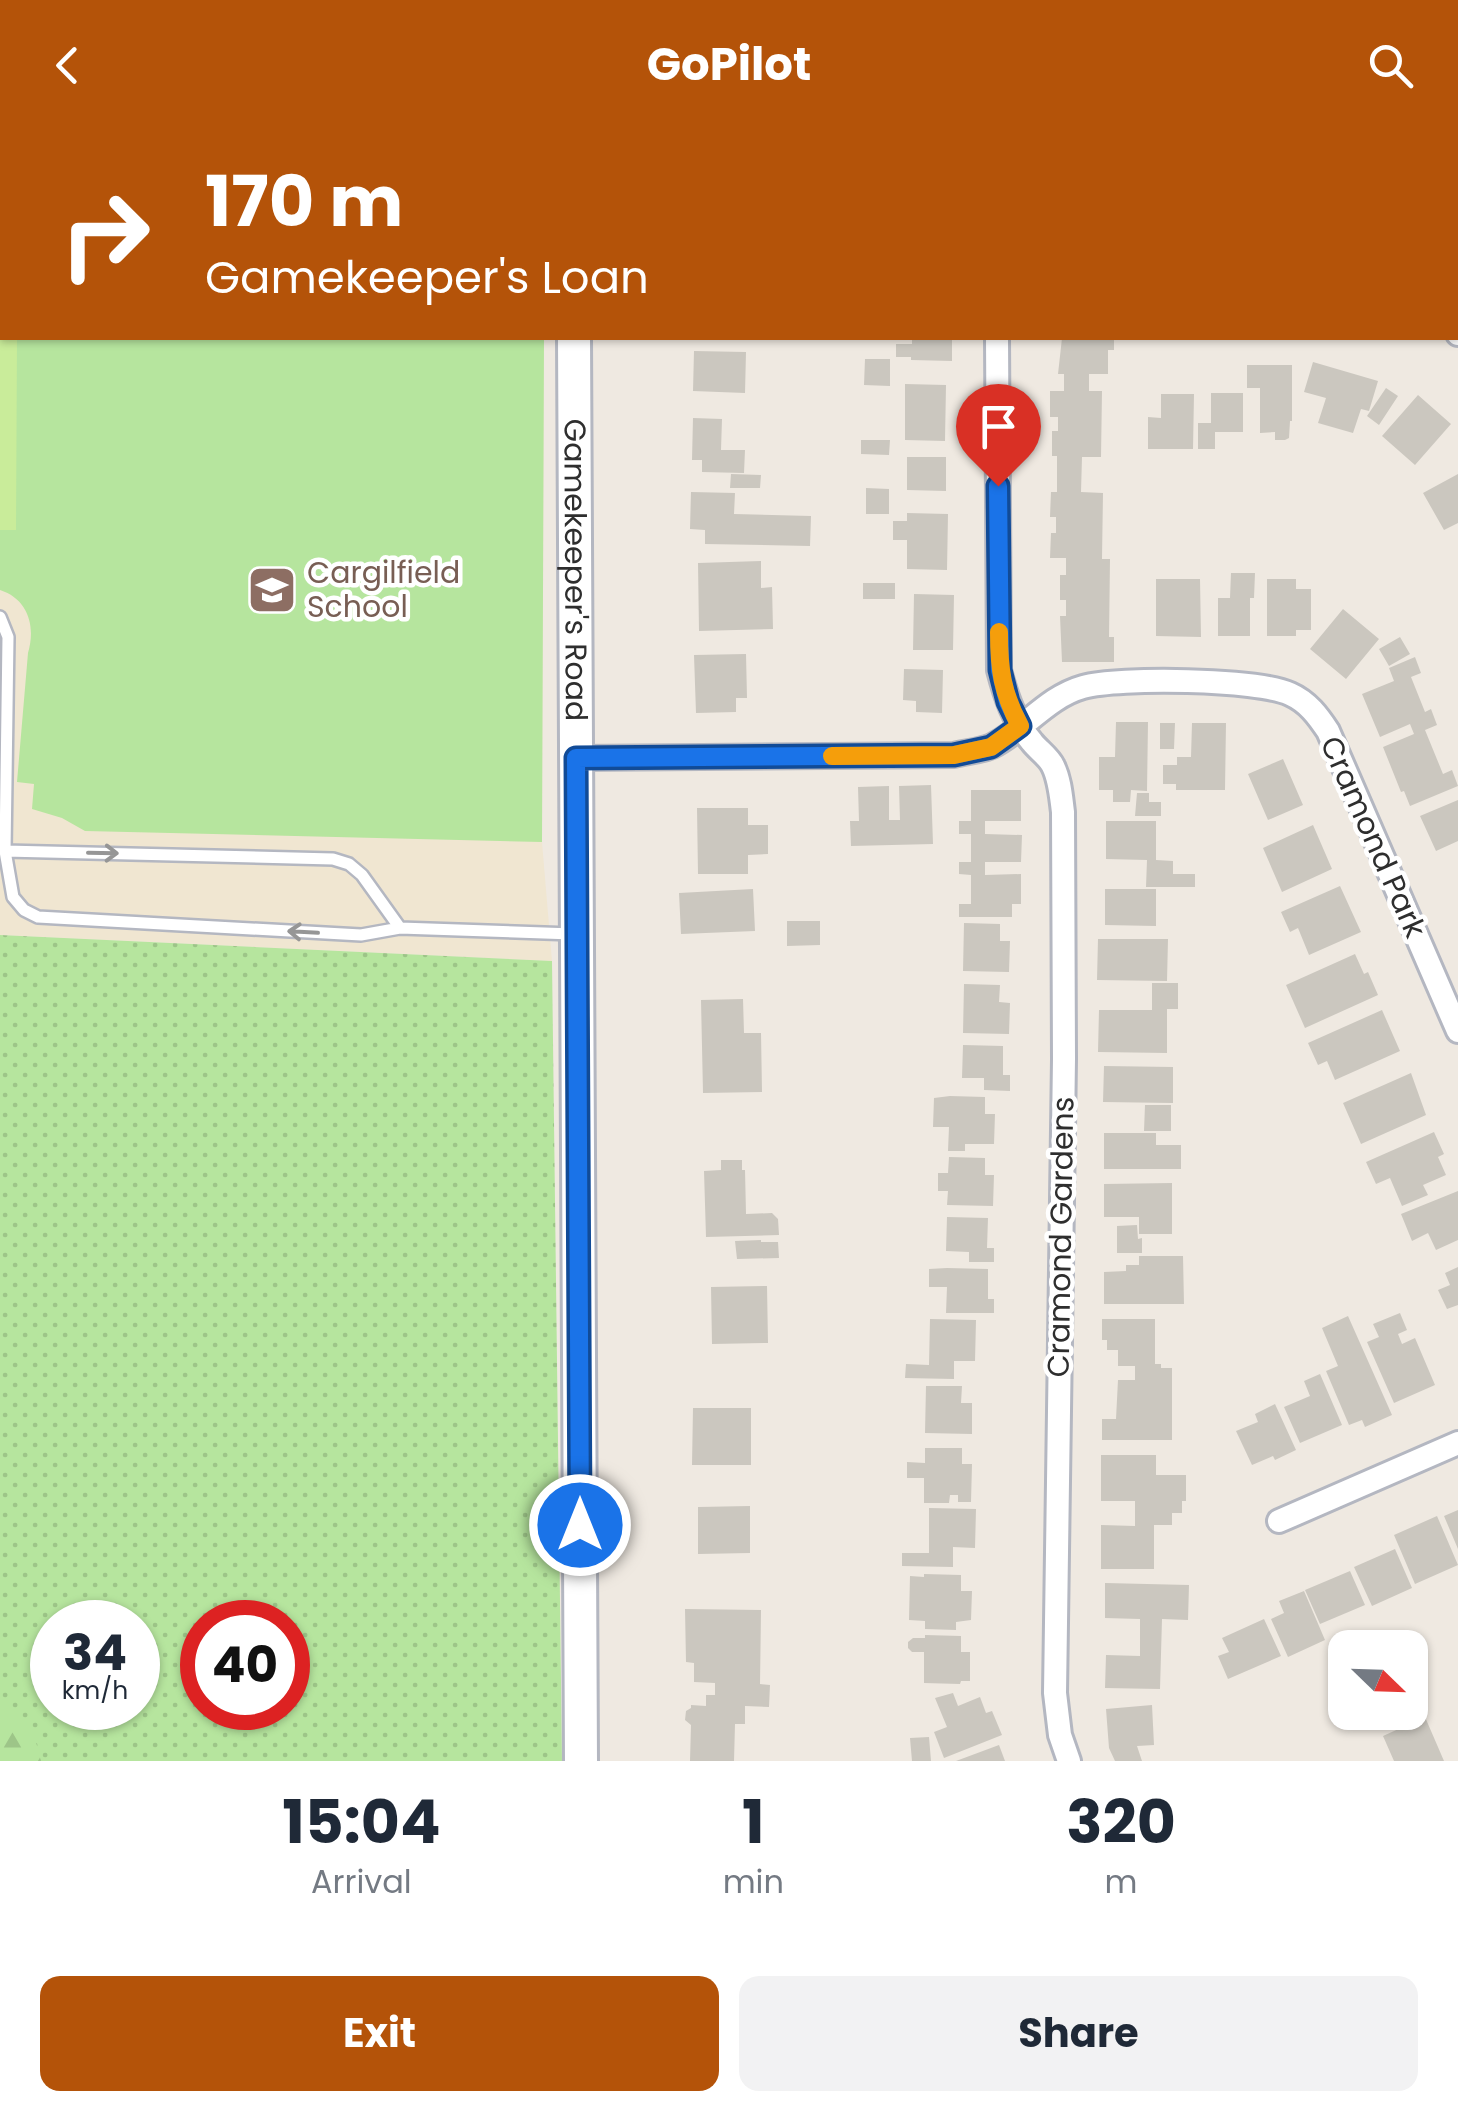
<!DOCTYPE html>
<html lang="en">
<head>
<meta charset="utf-8">
<style>
	:root { --surface:#fff; --page:#f2f2f3; --text:#1f2937; --muted:#747a83; --accent:#b45309 }
	body { margin:0; font-family:Poppins,sans-serif; background:var(--page); color:var(--text); height:100vh; display:flex; flex-direction:column; font-size:38px; white-space:nowrap }
	* { box-sizing:border-box; margin:0 }
	p { font-size:32px; color:var(--muted) }
	.icon { flex:none; width:55px; height:55px; fill:none; stroke:currentColor; stroke-width:2; stroke-linecap:round; stroke-linejoin:round }
	.map { position:relative; height:1631px; overflow:hidden }
	.details { display:flex; flex-direction:column; background:var(--surface); flex:1 }
	.details>* { flex:none }
	.banner { position:absolute; left:0px; top:0px; width:1460px; height:210px; box-shadow:0 2px 8px #0004; background:#b45309; color:#fff; overflow:hidden }
	.needle { width:65px; rotate:113deg }
	.controls { position:absolute; left:1328px; top:1500px; display:grid; gap:20px }
	.controls a { display:grid; place-items:center; width:100px; height:100px; border-radius:20px; background:var(--surface); box-shadow:0 2px 8px #0004; font-size:50px }
	.speed { position:absolute; left:30px; top:1470px; display:flex; gap:20px; font-size:50px; font-weight:700; text-align:center }
	.speed>* { display:grid; place-content:center; width:130px; height:130px; border-radius:50%; background:var(--surface); box-shadow:0 2px 8px #0004; line-height:1 }
	.speed small { font-size:25px; font-weight:400 }
	.speed .limit { border:15px solid #d22; background:#fff; color:#111 }
	.pin { position:absolute; display:grid; place-items:center; width:85px; height:85px; color:#fff; margin:-102px -42px; border-radius:50% 50% 50% 0; rotate:-45deg; box-shadow:0 0 10px #0007 }
	.pin .icon { rotate:45deg }
	.me { position:absolute; width:110px; margin:-55px; rotate:0deg; stroke-linejoin:round; filter:drop-shadow(0 0 8px #0008) }
	.turn { display:flex; align-items:center; gap:35px; height:210px; padding:0 40px; font-size:45px }
	.turn .icon { width:130px; height:130px; stroke-width:2.5 }
	.turn b { display:block; font-size:70px; line-height:85px }
	.eta { display:flex; justify-content:space-evenly; align-items:center; height:170px; text-align:center }
	.eta b { font-size:60px; font-weight:700; line-height:70px }
	.action { display:flex; gap:20px; margin-top:auto; padding:20px 40px }
	.action a { flex:1; height:115px; border-radius:20px; background:var(--accent); color:#fff; font-size:40px; font-weight:700; line-height:115px; text-align:center }
	.action a+a { background:var(--page); color:var(--text) }
	header { display:flex; justify-content:space-between; align-items:center; height:130px; padding:0 40px; background:var(--accent); color:#fff; font-size:45px; font-weight:700 }
	.map>svg:first-child { display:block }
</style>
</head>
<body>
<header><svg class="icon" aria-label="back" viewBox="0 0 24 24"><path d="M15 5l-7 7 7 7"/></svg>GoPilot<svg class="icon" aria-label="search" viewBox="0 0 24 24"><circle cx="10" cy="10" r="6"/><path d="M15 15l6 6"/></svg></header>
<div class="map">
<svg width="1458" height="1631" viewBox="0 0 1458 1631">
	<defs>
		<pattern id="grass-dots" width="8" height="8" patternUnits="userSpaceOnUse" patternTransform="scale(2.5)"><rect width="8" height="8" fill="#b6e59e"/><path d="M2 2h.1M6 6h.1" fill="none" stroke="#9dc588" stroke-width="1.8" stroke-linecap="round"/></pattern>
		<pattern id="forest-firs" width="22" height="20" patternUnits="userSpaceOnUse" patternTransform="scale(2.5)"><rect width="22" height="20" fill="#b6e59e"/><path d="M5 1l3.5 6h-7zM16 11l3.5 6h-7z" fill="#9dc588"/></pattern>
	</defs>
	<rect width="100%" height="100%" fill="#efe9e1"/>
	<path fill="#f0e6d1" d="M 0,0 L 545,0 L 545,2 L 2,2 L 2,208 L 544,208 L 542,712 L 552,831 L 0,805 Z"/>
	<path fill="url(#grass-dots)" fill-rule="evenodd" d="M 0,805 L 552,831 L 562,1631 L 0,1631 ZM 52,1492 L 138,1492 L 138,1578 L 52,1578 ZM 202,1492 L 288,1492 L 288,1578 L 202,1578 Z"/>
	<path fill="url(#forest-firs)" d="M 0,1571 C 26,1586 35,1603 41,1631 L 0,1631 Z"/>
	<path fill="#b6e59e" d="M 0,0 L 545,0 L 545,2 L 2,2 L 2,208 L 544,208 L 542,712 L 85,701 L 62,688 L 32,679 L 34,654 L 17,652 L 28,523 C 36,496 28,469 0,460 Z"/>
	<path fill="#c9ec9a" d="M 0,40 L 2,40 L 2,208 L 17,208 L 16,400 L 0,400 Z"/>
	<path fill="#cbc7bf" d="M 912,208 L 952,208 L 952,231 L 911,230 L 911,227 L 896,227 L 896,214 L 912,214 Z
		M 1062,208 L 1114,208 L 1114,220 L 1108,220 L 1108,244 L 1089,244 L 1089,261 L 1102,261 L 1101,327 L 1082,327 L 1081,362 L 1103,363 L 1102,429 L 1110,429 L 1109,507 L 1114,507 L 1114,532 L 1062,532 L 1060,486 L 1066,486 L 1066,470 L 1060,470 L 1060,445 L 1066,445 L 1066,428 L 1050,428 L 1051,403 L 1056,403 L 1056,387 L 1050,387 L 1051,362 L 1057,362 L 1057,326 L 1052,326 L 1052,301 L 1058,301 L 1058,287 L 1050,287 L 1050,261 L 1064,261 L 1064,244 L 1058,244 Z
		M 694,221 L 746,222 L 745,263 L 693,261 Z
		M 865,229 L 890,229 L 890,256 L 864,255 Z
		M 1313,232 L 1378,251 L 1369,281 L 1361,279 L 1353,303 L 1318,293 L 1326,268 L 1304,262 Z
		M 1247,235 L 1292,235 L 1292,291 L 1290,291 L 1289,308 L 1285,310 L 1275,310 L 1275,302 L 1260,303 L 1260,258 L 1247,258 Z
		M 905,254 L 946,255 L 945,311 L 905,310 Z
		M 1386,258 L 1398,266 L 1379,295 L 1367,286 Z
		M 1211,263 L 1243,263 L 1243,302 L 1215,302 L 1215,319 L 1198,319 L 1198,293 L 1211,293 Z
		M 1161,264 L 1194,264 L 1193,319 L 1148,319 L 1148,287 L 1161,288 Z
		M 1418,265 L 1451,294 L 1415,335 L 1382,306 Z
		M 693,288 L 722,289 L 721,320 L 745,320 L 744,343 L 702,342 L 702,330 L 692,330 Z
		M 861,310 L 890,310 L 889,325 L 861,324 Z
		M 907,327 L 946,327 L 946,361 L 907,360 Z
		M 731,344 L 761,345 L 760,358 L 730,358 Z
		M 1458,344 L 1458,393 L 1444,400 L 1423,363 Z
		M 866,358 L 889,359 L 889,384 L 866,384 Z
		M 691,362 L 735,363 L 734,384 L 811,386 L 810,416 L 705,414 L 705,400 L 690,399 Z
		M 907,383 L 948,384 L 947,440 L 907,439 L 907,410 L 893,410 L 893,391 L 907,391 Z
		M 761,431 L 761,458 L 772,457 L 773,499 L 699,501 L 698,433 Z
		M 1231,443 L 1255,443 L 1254,468 L 1250,468 L 1250,506 L 1218,506 L 1218,468 L 1230,468 Z
		M 1156,449 L 1200,449 L 1201,507 L 1156,506 Z
		M 1267,449 L 1296,449 L 1296,459 L 1311,459 L 1311,500 L 1296,500 L 1296,506 L 1267,506 Z
		M 863,453 L 895,453 L 895,469 L 863,469 Z
		M 914,464 L 954,465 L 953,520 L 913,520 Z
		M 1343,479 L 1379,509 L 1346,549 L 1310,519 Z
		M 1400,507 L 1410,524 L 1389,536 L 1379,519 Z
		M 746,524 L 747,568 L 736,568 L 736,582 L 696,583 L 694,525 Z
		M 1415,527 L 1421,543 L 1411,547 L 1425,582 L 1431,579 L 1437,595 L 1425,600 L 1443,644 L 1452,640 L 1458,656 L 1410,676 L 1404,661 L 1401,662 L 1383,617 L 1414,604 L 1410,594 L 1380,607 L 1362,564 L 1394,551 L 1389,538 Z
		M 904,539 L 943,540 L 942,583 L 916,582 L 916,571 L 903,570 Z
		M 1116,592 L 1148,592 L 1147,661 L 1131,660 L 1130,672 L 1113,672 L 1113,660 L 1099,660 L 1099,627 L 1115,627 Z
		M 1160,593 L 1175,593 L 1174,619 L 1160,619 Z
		M 1192,593 L 1226,593 L 1225,660 L 1176,660 L 1176,654 L 1163,654 L 1163,635 L 1177,635 L 1177,627 L 1191,627 Z
		M 1283,629 L 1303,675 L 1268,690 L 1248,644 Z
		M 931,655 L 933,714 L 851,716 L 850,691 L 859,691 L 858,657 L 889,656 L 889,690 L 900,690 L 899,656 Z
		M 971,660 L 1021,660 L 1021,691 L 985,691 L 985,704 L 1022,705 L 1021,732 L 985,732 L 985,745 L 1021,744 L 1021,774 L 1012,774 L 1012,787 L 959,787 L 959,774 L 971,774 L 971,745 L 959,744 L 959,732 L 971,732 L 971,704 L 959,704 L 959,691 L 971,691 Z
		M 1137,663 L 1149,663 L 1149,672 L 1161,672 L 1161,686 L 1135,686 Z
		M 1458,670 L 1458,711 L 1436,721 L 1420,686 Z
		M 697,678 L 748,678 L 748,695 L 768,695 L 768,724 L 748,725 L 748,744 L 698,744 Z
		M 1106,691 L 1156,691 L 1156,730 L 1173,731 L 1173,744 L 1195,744 L 1195,757 L 1146,757 L 1147,730 L 1106,729 Z
		M 1313,695 L 1332,739 L 1282,762 L 1263,718 Z
		M 1340,756 L 1361,802 L 1309,825 L 1298,798 L 1290,802 L 1281,782 Z
		M 753,759 L 755,801 L 681,804 L 679,763 Z
		M 1105,759 L 1156,759 L 1156,796 L 1105,795 Z
		M 787,791 L 820,791 L 820,815 L 787,816 Z
		M 964,793 L 1000,794 L 1000,811 L 1010,811 L 1009,842 L 963,841 Z
		M 1098,809 L 1168,809 L 1167,851 L 1097,850 Z
		M 1355,824 L 1364,844 L 1368,842 L 1378,865 L 1305,898 L 1286,855 Z
		M 1152,853 L 1178,853 L 1178,879 L 1167,879 L 1167,923 L 1098,922 L 1099,880 L 1152,880 Z
		M 964,854 L 1000,855 L 999,872 L 1010,873 L 1009,904 L 963,903 Z
		M 743,869 L 744,903 L 761,903 L 762,962 L 703,963 L 701,870 Z
		M 1382,880 L 1400,921 L 1335,950 L 1327,931 L 1318,935 L 1308,913 Z
		M 963,915 L 1003,916 L 1003,945 L 1010,945 L 1010,961 L 984,960 L 984,948 L 962,948 Z
		M 1104,936 L 1173,937 L 1173,973 L 1103,972 Z
		M 1411,943 L 1426,985 L 1361,1014 L 1343,973 Z
		M 950,966 L 985,967 L 985,984 L 995,984 L 994,1014 L 965,1014 L 965,1021 L 948,1021 L 949,997 L 933,997 L 934,968 Z
		M 1145,975 L 1171,975 L 1171,1001 L 1144,1001 Z
		M 1434,1002 L 1444,1024 L 1438,1027 L 1446,1045 L 1423,1055 L 1428,1065 L 1402,1076 L 1390,1048 L 1376,1054 L 1366,1032 Z
		M 1104,1003 L 1156,1003 L 1156,1015 L 1181,1015 L 1181,1039 L 1104,1039 Z
		M 949,1027 L 985,1028 L 985,1045 L 994,1045 L 993,1076 L 947,1075 L 948,1061 L 938,1061 L 938,1043 L 948,1043 Z
		M 721,1030 L 742,1030 L 742,1040 L 745,1040 L 746,1084 L 772,1083 L 778,1089 L 779,1105 L 706,1107 L 704,1041 L 721,1040 Z
		M 1172,1053 L 1172,1104 L 1139,1104 L 1139,1087 L 1104,1087 L 1104,1054 Z
		M 1458,1061 L 1458,1110 L 1436,1120 L 1428,1103 L 1412,1111 L 1401,1084 Z
		M 947,1087 L 988,1088 L 987,1118 L 994,1118 L 994,1132 L 969,1132 L 969,1122 L 946,1121 Z
		M 1137,1095 L 1138,1109 L 1142,1108 L 1142,1123 L 1117,1123 L 1117,1096 Z
		M 761,1110 L 761,1112 L 778,1112 L 779,1128 L 737,1129 L 735,1111 Z
		M 1139,1126 L 1183,1126 L 1184,1174 L 1104,1174 L 1104,1142 L 1126,1141 L 1126,1135 L 1139,1135 Z
		M 1458,1137 L 1458,1175 L 1447,1179 L 1438,1160 L 1450,1155 L 1445,1143 Z
		M 947,1138 L 988,1139 L 988,1169 L 994,1169 L 994,1183 L 946,1183 L 947,1157 L 929,1157 L 929,1139 Z
		M 767,1156 L 768,1213 L 712,1214 L 711,1157 Z
		M 1400,1183 L 1407,1200 L 1398,1204 L 1402,1214 L 1415,1208 L 1435,1255 L 1394,1273 L 1367,1212 L 1379,1207 L 1373,1194 Z
		M 1348,1186 L 1392,1285 L 1365,1297 L 1362,1290 L 1349,1295 L 1326,1241 L 1338,1236 L 1322,1198 Z
		M 930,1189 L 976,1190 L 975,1231 L 954,1231 L 954,1249 L 905,1248 L 906,1234 L 929,1235 Z
		M 1102,1189 L 1155,1189 L 1155,1234 L 1161,1234 L 1161,1238 L 1172,1238 L 1172,1310 L 1102,1310 L 1102,1289 L 1116,1289 L 1118,1250 L 1135,1250 L 1135,1236 L 1118,1236 L 1118,1220 L 1107,1220 L 1107,1210 L 1102,1210 Z
		M 1320,1244 L 1342,1295 L 1300,1313 L 1284,1277 L 1310,1266 L 1304,1251 Z
		M 926,1256 L 962,1256 L 961,1273 L 972,1273 L 972,1304 L 925,1303 Z
		M 1275,1274 L 1296,1320 L 1275,1330 L 1273,1326 L 1252,1335 L 1236,1301 L 1258,1292 L 1255,1284 Z
		M 693,1278 L 751,1278 L 751,1335 L 692,1335 Z
		M 925,1318 L 962,1318 L 962,1334 L 972,1334 L 971,1372 L 958,1372 L 958,1365 L 950,1365 L 949,1373 L 924,1373 L 924,1348 L 907,1348 L 907,1332 L 925,1333 Z
		M 1101,1325 L 1156,1325 L 1156,1345 L 1186,1345 L 1186,1371 L 1182,1371 L 1182,1383 L 1172,1383 L 1172,1395 L 1154,1395 L 1154,1439 L 1101,1439 L 1101,1395 L 1135,1396 L 1135,1371 L 1101,1371 Z
		M 750,1376 L 750,1423 L 698,1424 L 698,1377 Z
		M 929,1378 L 976,1379 L 975,1418 L 953,1417 L 953,1437 L 902,1436 L 902,1423 L 929,1423 Z
		M 1458,1380 L 1458,1419 L 1444,1386 Z
		M 1437,1386 L 1458,1435 L 1415,1454 L 1394,1405 Z
		M 1395,1419 L 1412,1458 L 1372,1476 L 1354,1437 Z
		M 1350,1441 L 1365,1475 L 1320,1494 L 1305,1460 Z
		M 924,1444 L 961,1445 L 961,1461 L 972,1461 L 971,1490 L 956,1492 L 956,1500 L 925,1499 L 925,1491 L 909,1490 L 910,1446 L 924,1447 Z
		M 1105,1453 L 1189,1455 L 1188,1490 L 1162,1489 L 1160,1559 L 1105,1558 L 1106,1525 L 1140,1526 L 1140,1489 L 1105,1488 Z
		M 1304,1461 L 1325,1510 L 1288,1527 L 1271,1489 L 1284,1483 L 1279,1471 Z
		M 685,1479 L 761,1480 L 760,1554 L 770,1555 L 769,1577 L 745,1576 L 745,1594 L 735,1594 L 734,1631 L 690,1631 L 691,1595 L 685,1590 L 686,1581 L 691,1578 L 691,1575 L 706,1576 L 706,1565 L 715,1565 L 715,1553 L 694,1552 L 694,1533 L 686,1532 Z
		M 1264,1489 L 1281,1526 L 1228,1549 L 1218,1526 L 1229,1522 L 1222,1508 Z
		M 925,1505 L 961,1506 L 961,1522 L 970,1522 L 970,1551 L 961,1551 L 960,1554 L 924,1553 L 924,1522 L 912,1522 L 908,1518 L 908,1512 L 913,1508 L 925,1508 Z
		M 953,1563 L 958,1576 L 980,1567 L 986,1583 L 992,1581 L 1002,1605 L 944,1628 L 934,1602 L 947,1597 L 935,1568 Z
		M 1152,1575 L 1154,1615 L 1137,1616 L 1142,1631 L 1115,1631 L 1109,1618 L 1106,1579 Z
		M 1425,1587 L 1444,1631 L 1394,1631 L 1383,1606 Z
		M 929,1607 L 931,1631 L 912,1631 L 910,1608 Z
		M 999,1615 L 1005,1631 L 956,1631 Z"/>
	<g fill="none" stroke-linecap="round" stroke-linejoin="round">
		<g stroke="#b4b7c1" stroke-width="16">
			<path id="lane" d="M 0,487 L 8,507 L 5,721 L 13,767 L 24,780 L 38,787 L 361,805 L 400,798 L 573,804
				M 5,721 L 333,729 L 349,734 L 362,745 L 400,798"/>
		</g>
		<g stroke="#b4b7c1" stroke-width="28">
			<path id="street" d="M 1458,203 L 1458,204
				M 997,208 L 999,540 C 1006,567 1014,591 1032,612 C 1038,620 1049,627 1053,636 C 1060,650 1061,667 1063,682 L 1064,929 L 1055,1563 L 1060,1605 L 1069,1631
				M 576,628 L 954,625 C 966,622 981,621 992,616 C 1024,600 1047,567 1083,557 C 1119,547 1257,549 1290,564 C 1308,572 1318,586 1328,601 L 1458,901
				M 1279,1391 L 1458,1313"/>
		</g>
		<g stroke="#b4b7c1" stroke-width="38">
			<g id="secondary">
				<path d="M 573,0 L 573,2"/>
				<path id="s1" d="M 574,208 L 581,1631"/>
			</g>
		</g>
		<use href="#lane" stroke="#fff" stroke-width="11"/>
		<use href="#street" stroke="#fff" stroke-width="22"/>
		<use href="#secondary" stroke="#fff" stroke-width="32"/>
	</g>
	<defs><path id="oneway-shaft" d="M-6 0H5M1.5-3L5.5 0L1.5 3" fill="none" stroke-width="1.6" stroke-linecap="round" stroke-linejoin="round" transform="scale(2.5)"/></defs>
	<g stroke="#969696">
		<use href="#oneway-shaft" transform="translate(103 723) rotate(1)"/>
		<use href="#oneway-shaft" transform="translate(303 802) rotate(-177)"/>
	</g>
	<g fill="none" stroke-linecap="round" stroke-linejoin="round">
		<g stroke="#114b97" stroke-width="25">
			<path id="route" d="M 580,1395 L 576,628 L 954,625 L 991,617 L 1020,596 L 1008,572 L 1000,540 L 998,356"/>
		</g>
		<use href="#route" stroke="#1a73e8" stroke-width="18"/>
		<path stroke="#f59e0b" stroke-width="18" d="M 832,626 L 954,625 L 991,617 L 1020,596 C 1002,562 999,540 999,502"/>
	</g>
	<defs>
		<g id="school-square" transform="scale(2.5)"><rect x="-9" y="-9" width="18" height="18" rx="4" fill="#8d6e63" stroke="#fff"/><path d="M0-5L7-2L0 1L-7-2ZM-4 1L0 2.5L4 1V4Q0 6-4 4Z" fill="#fff"/></g>
	</defs>
	<g fill-rule="evenodd">
		<use href="#school-square" x="272" y="460"/>
	</g>
	<g text-anchor="middle" stroke-width="9" stroke-linejoin="round" paint-order="stroke">
		<g font-size="30" fill="#2e2e2e" stroke="#fff">
			<text dy="10" stroke="none"><textPath href="#s1" startOffset="232">Gamekeeper's Road</textPath></text>
			<text transform="translate(1373 707) rotate(66)" y="10">Cramond Park</text>
			<text transform="translate(1061 1107) rotate(-89)" y="10">Cramond Gardens</text>
		</g>
		<g font-size="30" fill="#785e54" stroke="#fff" text-anchor="start">
			<text x="307" y="453">Cargilfield<tspan x="307" dy="34">School</tspan></text>
		</g>
	</g>
</svg>
<div class="controls">
<a><svg class="needle" viewBox="-14 -14 28 28"><path d="M0-13l5 13h-10z" fill="#e53935"/><path d="M0 13l5-13h-10z" fill="#747a83"/></svg></a>
</div>
<div class="speed"><div>34<small>km/h</small></div><div class="limit">40</div></div>
<div class="pin" style="left:998px;top:356px;background:#d93025"><svg class="icon" aria-label="arrive" viewBox="0 0 24 24"><path d="M6 21V4h12l-3 4 3 4H6"/></svg></div>
<svg class="me" style="left:580px;top:1395px" viewBox="-20 -20 40 40"><circle r="17" fill="#1a73e8" stroke="#fff" stroke-width="3"/><path d="M0-11L8 9 0 5-8 9z" fill="#fff"/></svg>
<div class="banner">
<div class="turn"><svg class="icon" aria-label="right" viewBox="0 0 24 24"><path d="M7 20v-9h11M14 6l5 5-5 5"/></svg><div><b>170 m</b>Gamekeeper's Loan</div></div>
</div>
</div>
<section class="details">
<div class="eta">
<div><b>15:04</b><p>Arrival</p></div>
<div><b>1</b><p>min</p></div>
<div><b>320</b><p>m</p></div>
</div>
<div class="action"><a>Exit</a><a>Share</a></div>
</section>
</body>
</html>
